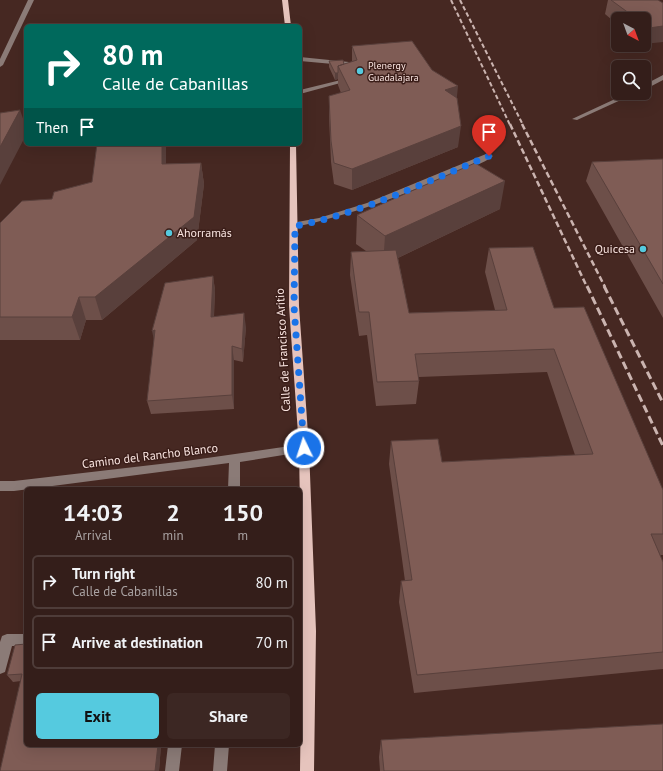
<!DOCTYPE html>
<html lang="en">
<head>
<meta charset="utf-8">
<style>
	:root { --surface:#341e1a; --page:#3c2723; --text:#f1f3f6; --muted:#a9a2a2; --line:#4e3c39; --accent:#55cadf }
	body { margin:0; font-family:"PT Sans",sans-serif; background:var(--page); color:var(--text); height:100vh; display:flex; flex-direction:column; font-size:15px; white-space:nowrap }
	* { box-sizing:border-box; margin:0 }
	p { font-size:13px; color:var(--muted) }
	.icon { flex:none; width:22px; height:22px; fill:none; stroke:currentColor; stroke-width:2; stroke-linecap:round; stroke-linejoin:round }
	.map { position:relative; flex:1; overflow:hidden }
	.side { position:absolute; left:24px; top:487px; width:278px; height:260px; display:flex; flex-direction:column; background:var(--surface); border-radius:6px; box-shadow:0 4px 16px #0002,0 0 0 1px var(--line) }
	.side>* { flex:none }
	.banner { position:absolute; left:24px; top:24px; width:278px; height:122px; border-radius:6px; box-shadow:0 4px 16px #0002,0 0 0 1px var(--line); background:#00695c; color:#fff; overflow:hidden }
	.needle { width:26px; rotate:139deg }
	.fabs { position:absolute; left:611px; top:12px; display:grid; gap:8px }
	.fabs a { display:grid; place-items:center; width:40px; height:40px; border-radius:6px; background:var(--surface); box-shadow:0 4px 16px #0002,0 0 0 1px var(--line); font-size:20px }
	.pin { position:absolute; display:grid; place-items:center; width:34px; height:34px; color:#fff; margin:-41px -17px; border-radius:50% 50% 50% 0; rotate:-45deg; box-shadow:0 0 4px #0007 }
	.pin .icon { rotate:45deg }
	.me { position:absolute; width:44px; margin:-22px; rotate:356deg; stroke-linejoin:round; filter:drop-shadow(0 0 3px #0008) }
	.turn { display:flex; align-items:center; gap:14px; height:84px; padding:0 12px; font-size:18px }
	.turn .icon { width:52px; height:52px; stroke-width:2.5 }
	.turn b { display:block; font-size:28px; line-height:34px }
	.then { display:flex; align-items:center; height:38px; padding:0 12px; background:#0003; gap:8px; font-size:15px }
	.eta { display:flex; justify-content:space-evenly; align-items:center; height:68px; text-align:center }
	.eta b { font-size:24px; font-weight:800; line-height:28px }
	.action { display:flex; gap:8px; margin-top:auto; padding:8px 12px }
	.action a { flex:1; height:46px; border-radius:6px; background:var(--accent); color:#111; font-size:16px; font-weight:800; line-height:46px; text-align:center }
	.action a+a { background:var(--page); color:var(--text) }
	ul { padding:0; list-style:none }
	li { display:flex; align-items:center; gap:12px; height:54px; margin:0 8px 6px; padding:0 4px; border:2px solid var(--line); border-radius:6px }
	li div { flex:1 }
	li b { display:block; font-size:15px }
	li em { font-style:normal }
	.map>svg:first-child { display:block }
</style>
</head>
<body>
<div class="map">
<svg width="663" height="771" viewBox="0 0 663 771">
	<rect width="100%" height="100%" fill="#462822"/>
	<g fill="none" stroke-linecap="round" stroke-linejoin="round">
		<path fill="#8b7b77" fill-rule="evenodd" d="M 28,0 L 34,0 L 3,65 L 0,67 L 0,59 Z
			M 300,57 L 349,62 L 355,79 L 300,94 L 300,90 L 349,78 L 344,65 L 300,61 Z
			M 663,75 L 663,80 L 644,90 L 644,85 Z
			M 628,93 L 636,93 L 577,120 L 572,119 Z
			M 486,154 L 489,154 L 493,156 C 484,164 467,168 457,172 C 404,195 351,215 295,227 L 291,225 L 292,223 L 319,218 L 367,203 Z
			M 304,444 L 308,445 L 309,448 L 308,451 L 240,462 L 240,489 L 228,489 L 229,463 L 14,491 L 0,491 L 0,481 L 14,481 L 186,461 Z
			M 7,634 L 26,634 L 26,646 L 12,646 L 5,672 L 0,674 L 0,642 L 2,636 Z
			M 168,745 L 182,745 L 179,771 L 165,771 Z
			M 215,745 L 229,745 L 227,771 L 213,771 Z"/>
		<path fill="#e6c4bd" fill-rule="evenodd" d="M 282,0 L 288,0 L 291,26 L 285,26 Z
			M 290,144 L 296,144 L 299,306 L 309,448 L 316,631 L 314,771 L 300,771 L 302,631 L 299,448 L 289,306 Z"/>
		<path stroke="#cbb4b0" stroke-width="2" stroke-dasharray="4.5 2.5" stroke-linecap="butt" d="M 451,0 L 510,125
			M 460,0 L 523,125"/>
		<path stroke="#cbb4b0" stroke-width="2.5" stroke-dasharray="6 3" stroke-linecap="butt" d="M 510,124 L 587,287
			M 522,124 L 605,287"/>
		<path stroke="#cbb4b0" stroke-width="3" stroke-dasharray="8 4" stroke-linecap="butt" d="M 587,286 L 663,446
			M 604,286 L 663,403"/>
	</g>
	<path fill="#6d4f49" d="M 608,0 L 658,0 L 644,44 L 644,19 L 618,19 L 618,25 L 605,14 Z
		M 352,46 L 432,70 L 457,98 L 458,147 L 352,190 L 334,184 L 331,162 L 329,117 L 329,96 L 341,93 L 338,85 L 338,79 L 335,80 L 329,67 L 329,61 L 344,64 L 352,62 Z
		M 663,159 L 663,318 L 586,181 L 592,162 Z
		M 201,163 L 204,184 L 197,240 L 102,320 L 86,320 L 80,340 L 0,340 L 0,223 L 166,164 Z
		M 500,209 L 398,258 L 409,313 L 495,310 L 485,272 L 489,248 L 554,308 L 663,490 L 663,555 L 660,555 L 663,562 L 663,669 L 414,693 L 399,602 L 401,581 L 405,581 L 389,464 L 391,441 L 442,462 L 575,455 L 547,372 L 419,377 L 419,381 L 416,404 L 376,406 L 367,335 L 359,336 L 350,275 L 351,252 L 366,251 L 356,244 L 357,215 Z
		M 213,276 L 215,290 L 214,317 L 246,327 L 243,362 L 234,360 L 234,409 L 151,414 L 147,401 Z
		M 26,644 L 161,745 L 159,771 L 0,771 L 21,681 L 13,682 L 7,675 Z
		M 381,740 L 663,771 L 380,771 L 379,757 Z"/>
	<path fill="#59403c" d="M 663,26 L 663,42 L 644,44 L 649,28 Z
		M 335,73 L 338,73 L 338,79 L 335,80 Z
		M 458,86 L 456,106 L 445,90 Z
		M 20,110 L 26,127 L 26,135 L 0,185 L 0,147 Z
		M 461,126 L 458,147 L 352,190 L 352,169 Z
		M 162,144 L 166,144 L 166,186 L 162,164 Z
		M 201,163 L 204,184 L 197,240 L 102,320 L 95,297 Z
		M 505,181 L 500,209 L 383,265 L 385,236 Z
		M 213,276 L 215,290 L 213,331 L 211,317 Z
		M 79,297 L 86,320 L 80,340 L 72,317 Z
		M 244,313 L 246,327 L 243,362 L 242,349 Z
		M 155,330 L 155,345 L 152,331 Z
		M 232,346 L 234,360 L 234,409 L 232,395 Z
		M 158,745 L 161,745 L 159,771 L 155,771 Z"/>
	<path fill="#7f5c55" stroke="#59403c" d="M 611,0 L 658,0 L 663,3 L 663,26 L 649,28 L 644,24 L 644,19 L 637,19 Z
		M 412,41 L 432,70 L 458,86 L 445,90 L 457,98 L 461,126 L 352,169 L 334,163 L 331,141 L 329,96 L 350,90 L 338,66 L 357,60 L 352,46 Z
		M 343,60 L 344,64 L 338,66 L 338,73 L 335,73 L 329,61 Z
		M 20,110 L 0,147 L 0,113 Z
		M 97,144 L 162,144 L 162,164 L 201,163 L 194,217 L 95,297 L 79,297 L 72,317 L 0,317 L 0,223 L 22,201 L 52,199 L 54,192 L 92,182 Z
		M 663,159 L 663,284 L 592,162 Z
		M 475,163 L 505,181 L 385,236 L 357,215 Z
		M 533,247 L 554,308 L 584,307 L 663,490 L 663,534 L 651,534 L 663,562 L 663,652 L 417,675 L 401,581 L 412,580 L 391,441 L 438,439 L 442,462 L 593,454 L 554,349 L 415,354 L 419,381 L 377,382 L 369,312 L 359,312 L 351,252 L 396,250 L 409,313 L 507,310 L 489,248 Z
		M 213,276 L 211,317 L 244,313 L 242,349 L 232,346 L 232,395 L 147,401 L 155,330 L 152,331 L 165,283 Z
		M 26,644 L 26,745 L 158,745 L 155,771 L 0,771 L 22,674 L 7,675 L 15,645 Z
		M 663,724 L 663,771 L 384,771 L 381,740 Z"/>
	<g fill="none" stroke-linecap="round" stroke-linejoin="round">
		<path stroke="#1a73e8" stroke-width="7" stroke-dasharray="0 12.6" d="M 304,448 L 294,306 L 295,226 C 363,213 426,182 489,156"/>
	</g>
	<g fill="#55cadf" stroke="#3b1e19" stroke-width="1.5">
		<circle cx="360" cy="71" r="4"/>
		<circle cx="169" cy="233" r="4"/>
		<circle cx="643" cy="249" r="4"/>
	</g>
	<g text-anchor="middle" stroke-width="3" stroke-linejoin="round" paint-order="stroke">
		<g font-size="10" fill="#fae5e1" stroke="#3b1e19" text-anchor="start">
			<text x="368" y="69">Plenergy<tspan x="368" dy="12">Guadalajara</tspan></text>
		</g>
		<g font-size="12" fill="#fae5e1" stroke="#3b1e19" text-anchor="start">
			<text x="177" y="237">Ahorramás</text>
			<text x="635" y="253" text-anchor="end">Quicesa</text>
		</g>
		<g font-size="12" fill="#fae5e1" stroke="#3b1e19">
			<text transform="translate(283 350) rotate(-93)" y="4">Calle de Francisco Aritio</text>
			<text transform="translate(150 456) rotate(-7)" y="4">Camino del Rancho Blanco</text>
		</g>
	</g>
</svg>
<div class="fabs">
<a><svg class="needle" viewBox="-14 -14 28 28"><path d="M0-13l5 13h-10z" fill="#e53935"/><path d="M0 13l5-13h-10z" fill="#a9a2a2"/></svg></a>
<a><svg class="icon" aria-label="search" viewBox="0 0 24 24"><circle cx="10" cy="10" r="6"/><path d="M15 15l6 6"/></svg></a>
</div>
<div class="pin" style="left:489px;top:156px;background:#d93025"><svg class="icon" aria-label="arrive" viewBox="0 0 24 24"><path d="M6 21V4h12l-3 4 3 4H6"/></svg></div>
<svg class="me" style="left:304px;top:448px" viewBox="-20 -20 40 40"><circle r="17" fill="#1a73e8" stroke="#fff" stroke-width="3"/><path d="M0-11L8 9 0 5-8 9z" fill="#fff"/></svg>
<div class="banner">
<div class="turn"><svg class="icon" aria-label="right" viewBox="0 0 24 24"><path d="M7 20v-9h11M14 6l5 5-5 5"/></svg><div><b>80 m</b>Calle de Cabanillas</div></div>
<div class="then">Then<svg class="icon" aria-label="arrive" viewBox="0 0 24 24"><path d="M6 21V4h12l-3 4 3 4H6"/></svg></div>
</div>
<section class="side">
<div class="eta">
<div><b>14:03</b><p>Arrival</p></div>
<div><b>2</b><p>min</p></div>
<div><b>150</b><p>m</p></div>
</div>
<ul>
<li><svg class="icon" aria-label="right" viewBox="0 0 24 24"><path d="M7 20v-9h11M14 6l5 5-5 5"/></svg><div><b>Turn right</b><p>Calle de Cabanillas</p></div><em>80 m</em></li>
<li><svg class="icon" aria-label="arrive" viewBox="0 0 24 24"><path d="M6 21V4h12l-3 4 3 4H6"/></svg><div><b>Arrive at destination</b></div><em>70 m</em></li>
</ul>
<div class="action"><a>Exit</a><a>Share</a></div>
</section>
</div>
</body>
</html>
